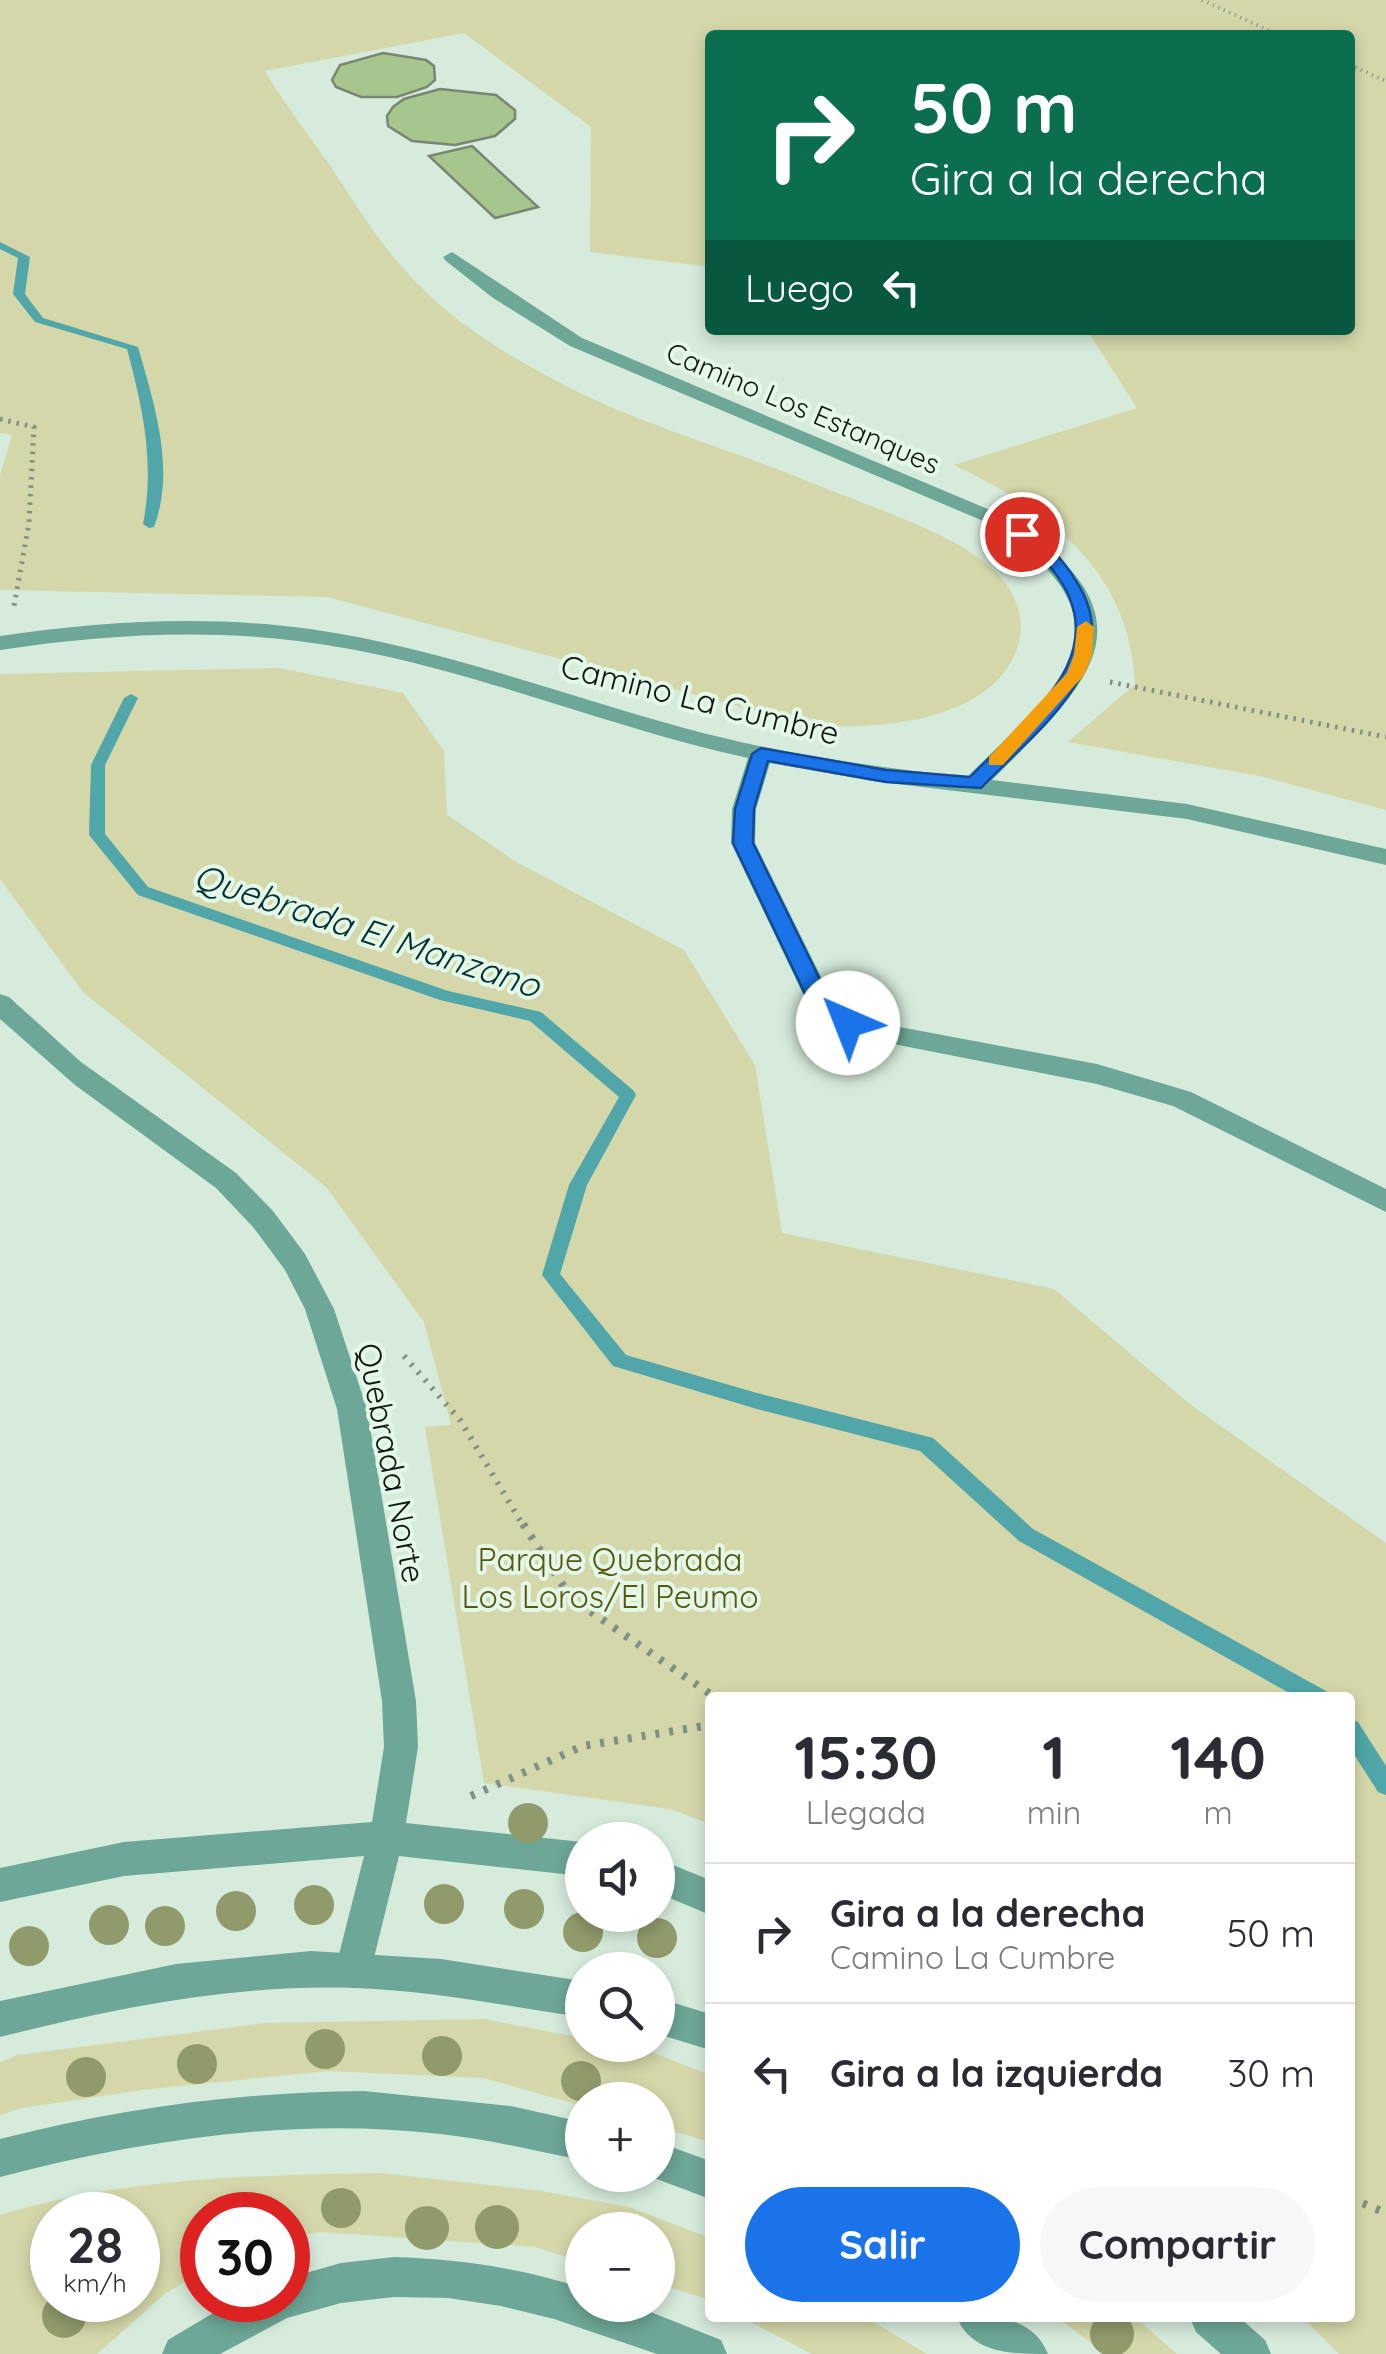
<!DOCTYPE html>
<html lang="es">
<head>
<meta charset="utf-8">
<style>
	:root { --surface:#fff; --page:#f7f7f7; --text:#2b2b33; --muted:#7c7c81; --line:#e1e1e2; --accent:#1a73e8 }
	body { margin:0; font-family:Quicksand,sans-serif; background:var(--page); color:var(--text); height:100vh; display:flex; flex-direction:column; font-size:38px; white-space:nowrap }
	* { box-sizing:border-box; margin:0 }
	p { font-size:32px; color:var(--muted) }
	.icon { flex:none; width:55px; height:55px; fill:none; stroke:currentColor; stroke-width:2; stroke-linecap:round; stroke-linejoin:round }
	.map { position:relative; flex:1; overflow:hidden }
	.sheet { position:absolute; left:705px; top:1692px; width:650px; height:630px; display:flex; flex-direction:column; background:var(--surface); border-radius:10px; box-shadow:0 5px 15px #0003 }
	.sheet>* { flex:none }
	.top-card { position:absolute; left:705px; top:30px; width:650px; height:305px; border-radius:10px; box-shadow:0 5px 15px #0003; background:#0b6e4f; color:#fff; overflow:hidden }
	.buttons { position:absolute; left:565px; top:1822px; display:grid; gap:20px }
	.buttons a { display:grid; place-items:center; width:110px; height:110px; border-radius:50%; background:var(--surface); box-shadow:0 5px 15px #0003; font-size:50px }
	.speed { position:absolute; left:30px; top:2192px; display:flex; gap:20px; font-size:50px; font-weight:700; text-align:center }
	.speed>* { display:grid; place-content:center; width:130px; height:130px; border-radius:50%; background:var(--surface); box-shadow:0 5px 15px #0003; line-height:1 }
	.speed small { font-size:25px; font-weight:400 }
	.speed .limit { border:15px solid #d22; background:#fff; color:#111 }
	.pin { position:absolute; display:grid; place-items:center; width:85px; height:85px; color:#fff; margin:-42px; border:5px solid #fff; border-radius:50%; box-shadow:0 2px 10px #0007 }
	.me { position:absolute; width:110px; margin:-55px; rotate:316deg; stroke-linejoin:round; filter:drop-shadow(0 0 8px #0008) }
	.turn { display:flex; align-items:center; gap:35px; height:210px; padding:0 40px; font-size:45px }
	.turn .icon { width:130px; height:130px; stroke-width:2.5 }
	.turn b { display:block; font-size:70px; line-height:85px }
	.then { display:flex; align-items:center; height:95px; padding:0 40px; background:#0003; gap:20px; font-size:38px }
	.eta { display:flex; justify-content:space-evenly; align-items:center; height:170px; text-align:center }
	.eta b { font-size:60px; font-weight:700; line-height:70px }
	.primary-button { display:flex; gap:20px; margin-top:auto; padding:20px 40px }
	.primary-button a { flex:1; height:115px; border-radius:60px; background:var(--accent); color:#fff; font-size:40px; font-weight:700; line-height:115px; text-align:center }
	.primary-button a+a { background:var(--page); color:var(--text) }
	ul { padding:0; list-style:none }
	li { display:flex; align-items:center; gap:30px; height:140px; padding:0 40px; border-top:2px solid var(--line) }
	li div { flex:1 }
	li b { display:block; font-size:38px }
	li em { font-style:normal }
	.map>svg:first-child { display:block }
</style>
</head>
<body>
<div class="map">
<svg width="1386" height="2354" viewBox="0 0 1386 2354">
	<rect width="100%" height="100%" fill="#d6ebdc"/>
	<path fill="#d4d7a9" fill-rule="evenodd" d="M 0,0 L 1386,0 L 1386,810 L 1260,776 L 1068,742 L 1135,684 C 1130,571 1049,510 954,465 L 1137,408 L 1087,330 L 1350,330 L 1350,35 L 710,35 L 710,267 L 590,252 L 591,127 L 464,33 L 265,71 C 284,103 307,133 329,164 C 353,200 375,237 404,269 C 451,324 518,362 582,394 C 658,430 738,452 815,484 C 867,506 960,534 998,574 C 1015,592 1025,617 1019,642 C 997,723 876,730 809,725 L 327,597 L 0,590 L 0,475 L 12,435 L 0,433 Z
		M 279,668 L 403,693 L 444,751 L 447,815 L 518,863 L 684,950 L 755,1065 L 782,1233 L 1054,1289 L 1191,1405 L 1386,1543 L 1386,2354 L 1339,2354 L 1303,2318 L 1350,2318 L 1350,1698 L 710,1698 L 710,1824 L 670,1809 L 484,1783 L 425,1427 L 451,1425 L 424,1322 L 326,1187 L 83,992 L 0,879 L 0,674 Z
		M 485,2019 L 582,2038 L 582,2045 L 644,2049 L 710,2075 L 710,2142 L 658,2127 L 658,2100 L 582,2100 L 582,2106 L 484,2078 L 327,2071 L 143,2090 L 22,2108 L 0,2115 L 0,2062 L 18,2055 L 266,2023 Z
		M 380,2173 L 541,2191 L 629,2207 L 710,2238 L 710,2300 L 658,2284 L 658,2230 L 582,2230 L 582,2262 L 535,2247 L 321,2232 L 288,2237 L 288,2215 L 202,2215 L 202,2272 L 166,2293 L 97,2354 L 0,2354 L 0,2215 C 124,2178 252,2175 380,2173 ZM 138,2215 L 138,2300 L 52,2300 L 52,2215 Z
		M 743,2318 L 867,2318 L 927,2354 L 812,2354 Z
		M 1058,2318 L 1136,2318 L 1177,2354 L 1106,2354 Z"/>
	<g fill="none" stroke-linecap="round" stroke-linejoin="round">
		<path fill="#50a6a8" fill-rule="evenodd" d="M 0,242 L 30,257 L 25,294 L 43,318 L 138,347 C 154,403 176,469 154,527 L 149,528 L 143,524 C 155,463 143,409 127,349 L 35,322 L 13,294 L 18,258 L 0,249 Z
			M 131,694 L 138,698 L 105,765 L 105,834 L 148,887 L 448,991 L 541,1012 L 634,1091 L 636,1095 L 587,1185 L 560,1274 L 626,1355 L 757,1393 L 933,1438 L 1033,1529 L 1326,1691 L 1329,1698 L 1298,1698 L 1019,1541 L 920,1451 L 757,1409 L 613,1366 L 542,1275 L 569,1185 L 619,1097 L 530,1021 L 440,1000 L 138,895 L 89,835 L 91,765 L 124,698 Z
			M 1350,1719 L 1358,1722 L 1386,1766 L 1386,1795 L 1378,1792 L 1350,1748 Z"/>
	</g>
	<path fill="#a6c68e" stroke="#7b8573" stroke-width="2.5" d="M 383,53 L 426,60 L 434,66 L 435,80 L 427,87 L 397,97 L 361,97 L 336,87 L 332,80 L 340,65 Z
		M 440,89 L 496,95 L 515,110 L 515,119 L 495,136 L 455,145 L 412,141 L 388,126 L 387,116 L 393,107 L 404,99 Z
		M 472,146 L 538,207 L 495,218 L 429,156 Z"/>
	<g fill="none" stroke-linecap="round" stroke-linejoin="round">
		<path stroke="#819085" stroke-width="4" stroke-dasharray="1 5" stroke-linecap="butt" d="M 1202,0 L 1279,35
			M 1350,65 L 1386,81"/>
		<path stroke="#819085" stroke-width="5" stroke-dasharray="2.5 6" stroke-linecap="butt" d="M 0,419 L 34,427 L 29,523 L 14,606
			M 1110,682 L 1386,737"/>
		<path stroke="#819085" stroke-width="6" stroke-dasharray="2.5 8" stroke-linecap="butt" d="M 404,1356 L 460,1420 L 524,1527"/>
		<path stroke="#819085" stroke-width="8" stroke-dasharray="4 10" stroke-linecap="butt" d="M 523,1524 L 571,1598 L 716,1698
			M 471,1796 L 583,1746 L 710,1725
			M 1350,2198 L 1386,2213"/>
		<path fill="#6da797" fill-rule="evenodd" d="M 452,252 L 582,338 L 1009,518 C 1161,620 1091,681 992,780 L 1187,804 L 1386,849 L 1386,865 L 1187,819 L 872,781 L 770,763 L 756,809 L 755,843 L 829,993 L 839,1006 L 873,1022 L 1097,1064 L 1191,1092 L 1386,1189 L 1386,1212 L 1173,1106 L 1097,1084 L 868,1039 L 821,1020 L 805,998 L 731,843 L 732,809 L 748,758 C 614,729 485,674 350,649 C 234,627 117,632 0,650 L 0,636 C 103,621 207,615 310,629 C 437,647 560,694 684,728 C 776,753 872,767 967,777 C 1060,685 1142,626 995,526 L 570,346 L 493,298 L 446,261 L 443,257 Z
			M 0,994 L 9,997 L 81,1062 L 236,1173 L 273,1211 L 305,1254 L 334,1309 L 367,1409 L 416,1701 L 418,1747 L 406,1823 L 582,1842 L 582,1876 L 399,1856 L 371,1970 L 366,1983 L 353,1988 L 340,1983 L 335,1970 L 364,1856 L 124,1876 L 0,1902 L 0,1868 L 124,1842 L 372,1822 L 384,1747 L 382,1701 L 337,1409 L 305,1309 L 285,1270 L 253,1227 L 216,1188 L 75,1085 L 0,1019 Z
			M 658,1859 L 710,1880 L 710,1915 L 658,1893 Z
			M 394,2257 C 459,2259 520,2268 582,2288 L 582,2305 L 633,2305 L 721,2340 L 727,2354 L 657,2354 L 554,2319 L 501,2306 L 448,2298 L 394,2297 L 341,2303 L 287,2318 L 220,2354 L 162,2354 L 168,2340 L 235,2300 L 288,2300 L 288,2278 L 341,2263 Z"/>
		<path fill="#6da797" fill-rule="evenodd" d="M 311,1951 L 441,1959 L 582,1981 L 582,2017 C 507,2006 432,1991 355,1988 C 235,1984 116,2008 0,2037 L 0,2001 L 176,1964 Z
			M 658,1998 L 710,2014 L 710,2050 L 658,2034 Z
			M 364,2091 L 511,2106 L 582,2122 L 582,2160 C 535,2151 488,2139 440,2134 C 291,2117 143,2140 0,2177 L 0,2139 C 121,2108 239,2092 364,2091 Z
			M 658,2142 L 710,2161 L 710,2199 L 646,2175 L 658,2175 Z
			M 957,2318 C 993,2316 1032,2315 1048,2354 C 1012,2354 973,2354 957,2318 Z
			M 1190,2318 L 1240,2318 L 1265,2340 L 1271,2354 L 1221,2354 L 1196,2332 Z"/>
	</g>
	<g fill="#909a6b">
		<circle cx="528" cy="1823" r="20"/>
		<circle cx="444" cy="1904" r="20"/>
		<circle cx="314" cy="1905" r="20"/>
		<circle cx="524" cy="1909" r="20"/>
		<circle cx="236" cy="1911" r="20"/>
		<circle cx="109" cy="1925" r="20"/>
		<circle cx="165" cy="1926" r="20"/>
		<circle cx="583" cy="1932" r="20"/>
		<circle cx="657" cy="1938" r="20"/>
		<circle cx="29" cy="1946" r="20"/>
		<circle cx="325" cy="2049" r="20"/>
		<circle cx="442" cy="2056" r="20"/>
		<circle cx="197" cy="2064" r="20"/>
		<circle cx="86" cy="2077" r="20"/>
		<circle cx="581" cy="2081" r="20"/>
		<circle cx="341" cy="2208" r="20"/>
		<circle cx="497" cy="2227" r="22"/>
		<circle cx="427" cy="2228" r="22"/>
		<circle cx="64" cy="2316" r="22"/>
		<circle cx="1112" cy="2334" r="22"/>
	</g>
	<path fill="#1a73e8" stroke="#114b97" stroke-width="2.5" d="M 1022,529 C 1044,537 1064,561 1076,581 C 1131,665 1034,732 981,788 L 886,782 L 768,761 L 754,809 L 753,843 L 827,994 L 858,1023 L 855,1029 C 834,1034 818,1014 807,998 L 733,843 L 735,809 L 752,754 L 761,748 L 886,770 L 970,777 C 1025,720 1122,653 1051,568 C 1041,557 1027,547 1016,538 L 1013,534 Z"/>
	<path fill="#f59e0b" d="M 1086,621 L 1094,627 L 1092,655 L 1084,675 L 1003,765 L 989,765 L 989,757 L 1067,673 L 1074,655 L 1077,627 Z"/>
	<g text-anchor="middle" stroke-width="8" stroke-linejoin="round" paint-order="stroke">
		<g font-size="28" fill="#0f1611" stroke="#e3f8e9">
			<text transform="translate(803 408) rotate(23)" y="10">Camino Los Estanques</text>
		</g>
		<g font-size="32" fill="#0f1611" stroke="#e3f8e9">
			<text transform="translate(700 700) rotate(14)" y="11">Camino La Cumbre</text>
			<text transform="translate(391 1463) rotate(79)" y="11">Quebrada Norte</text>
		</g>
		<g font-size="32" fill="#57580e" stroke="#e3f8e9">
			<text x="610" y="1571">Parque Quebrada<tspan x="610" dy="37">Los Loros/El Peumo</tspan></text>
		</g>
		<g font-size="35" font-style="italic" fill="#033031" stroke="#e3f8e9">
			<text transform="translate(367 931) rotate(18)" y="12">Quebrada El Manzano</text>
		</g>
	</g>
</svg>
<div class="buttons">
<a><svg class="icon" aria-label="sound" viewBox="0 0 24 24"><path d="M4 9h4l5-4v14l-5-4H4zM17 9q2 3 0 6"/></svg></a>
<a><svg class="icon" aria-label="search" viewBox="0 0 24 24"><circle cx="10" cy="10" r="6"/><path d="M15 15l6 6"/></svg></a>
<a>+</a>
<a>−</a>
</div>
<div class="speed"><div>28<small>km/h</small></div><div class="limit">30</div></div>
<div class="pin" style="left:1022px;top:534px;background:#d93025"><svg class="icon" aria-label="arrive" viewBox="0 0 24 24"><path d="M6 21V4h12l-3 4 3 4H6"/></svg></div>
<svg class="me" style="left:848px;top:1023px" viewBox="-20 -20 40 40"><circle r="19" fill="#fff"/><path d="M0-13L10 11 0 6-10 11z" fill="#1a73e8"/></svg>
<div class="top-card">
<div class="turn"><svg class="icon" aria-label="right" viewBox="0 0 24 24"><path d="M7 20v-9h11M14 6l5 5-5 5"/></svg><div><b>50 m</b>Gira a la derecha</div></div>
<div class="then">Luego<svg class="icon" aria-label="left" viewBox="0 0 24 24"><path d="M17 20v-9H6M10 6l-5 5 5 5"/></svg></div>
</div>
<section class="sheet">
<div class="eta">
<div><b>15:30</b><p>Llegada</p></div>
<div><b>1</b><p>min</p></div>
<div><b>140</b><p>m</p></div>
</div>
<ul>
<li><svg class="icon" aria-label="right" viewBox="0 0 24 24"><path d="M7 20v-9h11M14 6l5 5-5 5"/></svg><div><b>Gira a la derecha</b><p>Camino La Cumbre</p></div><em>50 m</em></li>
<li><svg class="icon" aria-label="left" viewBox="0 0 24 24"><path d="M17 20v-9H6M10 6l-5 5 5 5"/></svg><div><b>Gira a la izquierda</b></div><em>30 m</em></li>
</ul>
<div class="primary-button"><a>Salir</a><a>Compartir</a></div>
</section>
</div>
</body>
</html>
